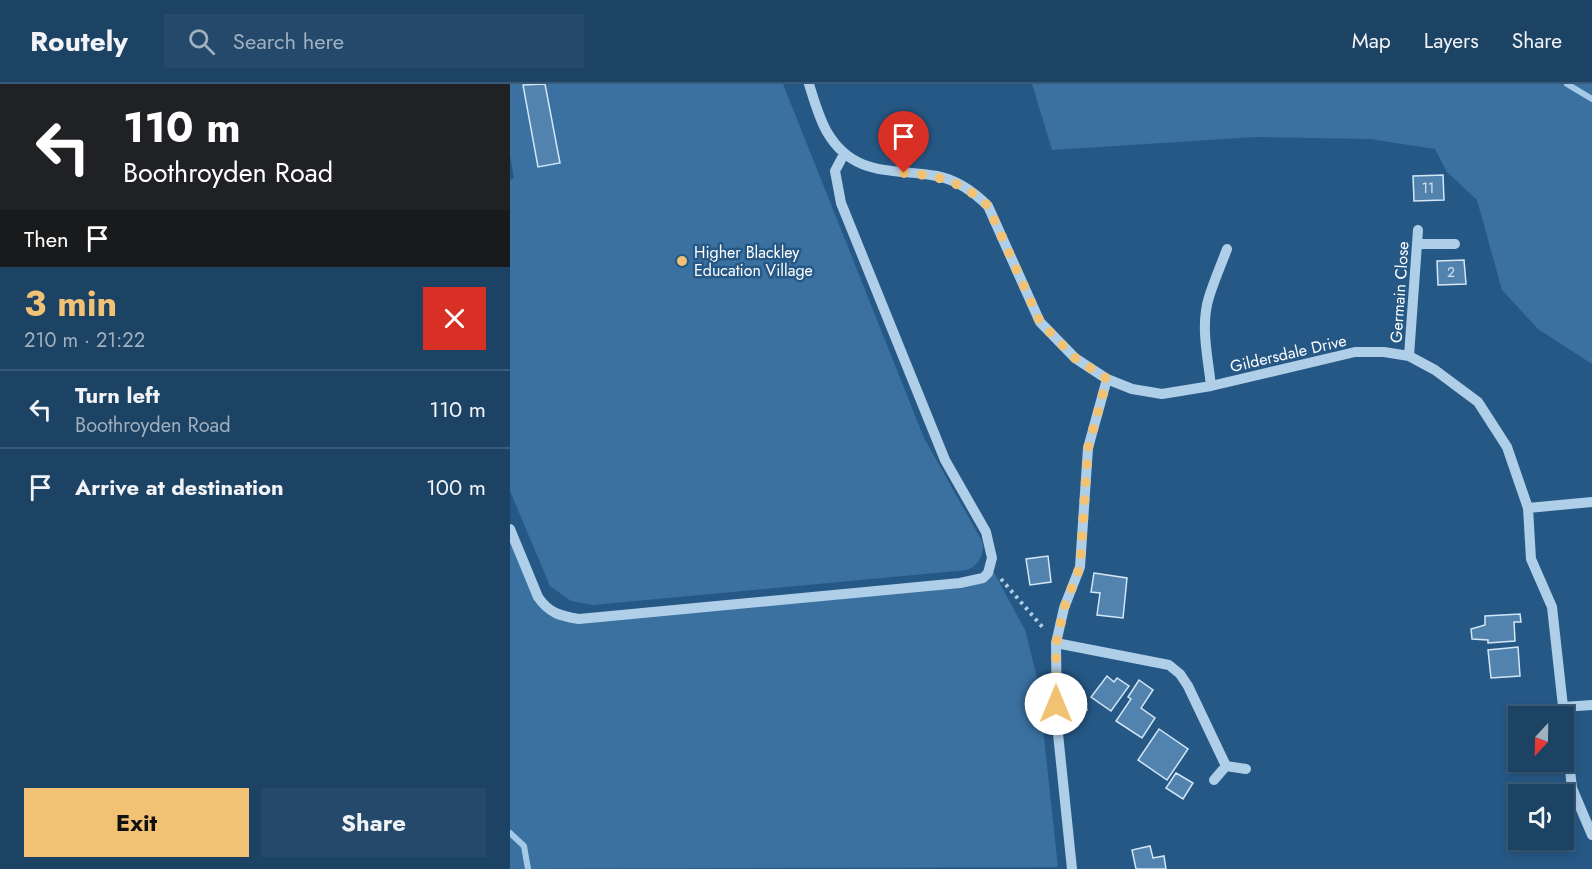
<!DOCTYPE html>
<html lang="en">
<head>
<meta charset="utf-8">
<style>
	:root { --surface:#1c4264; --page:#25496a; --text:#f1f3f6; --muted:#a0b0bf; --line:#3a5b78; --accent:#f1c274 }
	body { margin:0; font-family:Jost,sans-serif; background:var(--page); color:var(--text); height:100vh; display:flex; flex-direction:column; font-size:22px; white-space:nowrap }
	* { box-sizing:border-box; margin:0 }
	p { font-size:20px; color:var(--muted) }
	.icon { flex:none; width:33px; height:33px; fill:none; stroke:currentColor; stroke-width:2; stroke-linecap:round; stroke-linejoin:round }
	.map { position:relative; flex:1; overflow:hidden }
	.side { display:flex; flex-direction:column; background:var(--surface); width:510px }
	.side>* { flex:none }
	.top-card { background:#202124; color:#fff; overflow:hidden }
	.needle { width:39px; rotate:202deg }
	.fabs { position:absolute; left:998px; top:622px; display:grid; gap:12px }
	.fabs a { display:grid; place-items:center; width:66px; height:66px; border-radius:0px; background:var(--surface); box-shadow:0 3px 9px #0003,0 0 0 2px var(--line); font-size:30px }
	.pin { position:absolute; display:grid; place-items:center; width:51px; height:51px; color:#fff; margin:-62px -26px; border-radius:50% 50% 50% 0; rotate:-45deg; box-shadow:0 0 6px #0007 }
	.pin .icon { rotate:45deg }
	.me { position:absolute; width:66px; margin:-33px; rotate:0deg; stroke-linejoin:round; filter:drop-shadow(0 0 4px #0008) }
	.turn { display:flex; align-items:center; gap:21px; height:126px; padding:0 24px; font-size:27px }
	.turn .icon { width:78px; height:78px; stroke-width:2.5 }
	.turn b { display:block; font-size:42px; line-height:51px }
	.then { display:flex; align-items:center; height:57px; padding:0 24px; background:#0003; gap:12px; font-size:22px }
	.round { display:grid; place-items:center; flex:none; width:63px; height:63px; border-radius:0px; background:var(--page) }
	.headline { display:flex; align-items:center; justify-content:space-between; height:102px; padding:0 24px }
	h1 { font-size:36px; font-weight:700; line-height:45px; color:var(--accent) }
	.button { display:flex; gap:12px; margin-top:auto; padding:12px 24px }
	.button a { flex:1; height:69px; border-radius:0px; background:var(--accent); color:#111; font-size:24px; font-weight:700; line-height:69px; text-align:center }
	.button a+a { background:var(--page); color:var(--text) }
	ul { padding:0; list-style:none }
	li { display:flex; align-items:center; gap:18px; height:78px; padding:0 24px; border-top:2px solid var(--line) }
	li div { flex:1 }
	li b { display:block; font-size:22px }
	li em { font-style:normal }
	header { display:flex; align-items:center; gap:36px; box-sizing:border-box; height:84px; padding:0 30px; background:var(--surface); border-bottom:2px solid var(--line) }
	header strong { font-size:28px }
	nav { display:flex; gap:33px; margin-inline-start:auto; font-size:21px }
	.search { width:420px; height:54px; background:var(--page); display:flex; align-items:center; gap:15px; box-sizing:border-box; padding:0 21px; border-radius:0px; color:var(--muted); font-size:22px }
	main { display:flex; flex:1; min-height:0 }
	.map>svg:first-child { display:block }
</style>
</head>
<body>
<header>
<strong>Routely</strong>
<div class="search"><svg class="icon" aria-label="search" viewBox="0 0 24 24"><circle cx="10" cy="10" r="6"/><path d="M15 15l6 6"/></svg>Search here</div>
<nav><a>Map</a><a>Layers</a><a>Share</a></nav>
</header>
<main>
<section class="side">
<div class="top-card">
<div class="turn"><svg class="icon" aria-label="left" viewBox="0 0 24 24"><path d="M17 20v-9H6M10 6l-5 5 5 5"/></svg><div><b>110 m</b>Boothroyden Road</div></div>
<div class="then">Then<svg class="icon" aria-label="arrive" viewBox="0 0 24 24"><path d="M6 21V4h12l-3 4 3 4H6"/></svg></div>
</div>
<div class="headline"><div><h1>3 min</h1><p>210 m · 21:22</p></div><a class="round" style="background:#d93025;color:#fff"><svg class="icon" aria-label="close" viewBox="0 0 24 24"><path d="M6 6l12 12M18 6L6 18"/></svg></a></div>
<ul>
<li><svg class="icon" aria-label="left" viewBox="0 0 24 24"><path d="M17 20v-9H6M10 6l-5 5 5 5"/></svg><div><b>Turn left</b><p>Boothroyden Road</p></div><em>110 m</em></li>
<li><svg class="icon" aria-label="arrive" viewBox="0 0 24 24"><path d="M6 21V4h12l-3 4 3 4H6"/></svg><div><b>Arrive at destination</b></div><em>100 m</em></li>
</ul>
<div class="button"><a>Exit</a><a>Share</a></div>
</section>
<div class="map">
<svg width="1082" height="785" viewBox="0 0 1082 785">
	<rect width="100%" height="100%" fill="#265885"/>
	<path fill="#3a71a1" d="M 0,0 L 273,0 L 414,354 L 472,457 C 475,470 469,481 457,486 L 83,521 L 61,517 L 40,502 L 0,407 L 0,96 L 4,94 L 0,72 Z
		M 522,0 L 1082,0 L 1082,280 L 1028,245 L 992,206 L 967,116 L 937,88 L 925,65 L 860,55 L 746,53 L 542,66 Z
		M 0,445 L 28,513 L 55,533 L 466,495 L 481,483 L 515,546 L 528,598 L 548,783 L 0,785 Z"/>
	<g fill="none" stroke-linecap="round" stroke-linejoin="round">
		<path stroke="#a4cae8" stroke-width="6" d="M 1057,0 L 1082,15
			M 0,749 L 14,762 L 18,785"/>
	</g>
	<path fill="#5283ae" stroke="#d3e6f6" stroke-width="1.5" d="M 35,0 L 50,79 L 28,83 L 13,1 Z
		M 933,91 L 934,116 L 904,117 L 903,92 Z
		M 954,176 L 956,200 L 928,201 L 927,177 Z
		M 538,472 L 541,498 L 520,501 L 516,475 Z
		M 584,489 L 617,494 L 613,534 L 587,531 L 590,509 L 581,508 Z
		M 1010,530 L 1011,538 L 1004,538 L 1005,557 L 978,559 L 978,556 L 962,555 L 961,545 L 975,541 L 975,532 Z
		M 1008,563 L 1010,592 L 981,594 L 978,566 Z
		M 597,592 L 604,598 L 607,594 L 619,602 L 601,627 L 581,613 Z
		M 629,596 L 643,606 L 631,624 L 645,634 L 632,654 L 606,637 L 621,615 L 618,613 Z
		M 574,607 L 577,626 L 557,628 L 555,610 Z
		M 649,645 L 678,665 L 657,696 L 628,676 Z
		M 666,689 L 683,699 L 673,715 L 656,704 Z
		M 640,762 L 643,774 L 654,772 L 656,785 L 626,785 L 622,766 Z"/>
	<g fill="none" stroke-linecap="round" stroke-linejoin="round">
		<path stroke="#afcee8" stroke-width="4" stroke-dasharray="3 4.5" stroke-linecap="butt" d="M 491,495 L 535,546"/>
		<path stroke="#afcee8" stroke-width="10" d="M 299,0 C 304,16 309,34 317,48 C 344,94 383,84 427,92 C 447,96 464,108 478,122 L 530,238 L 565,274 L 597,295 L 578,364 L 570,483 L 554,524 L 546,559 L 547,640 L 562,785
			M 908,160 L 945,160
			M 899,272 L 908,146
			M 597,295 L 622,305 L 652,310 L 701,302 L 845,268 L 874,268 L 899,272 L 925,286 L 968,318 L 997,363 L 1018,424 L 1021,475 L 1042,523 L 1062,704 L 1082,751
			M 701,302 C 698,273 690,242 699,213 C 704,197 711,181 717,165
			M 1018,424 L 1082,418
			M 0,445 L 28,513 C 39,529 50,532 69,535 L 450,499 L 473,494 L 478,489 L 482,474 L 476,448 L 435,376 L 331,119 L 325,87 L 334,70
			M 546,559 L 659,581 L 670,590 L 678,602 L 716,682
			M 1053,623 L 1082,621
			M 704,696 L 716,682 L 736,685"/>
	</g>
	<g fill="none" stroke-linecap="round" stroke-linejoin="round">
		<path stroke="#f1c274" stroke-width="10" stroke-dasharray="0 18" d="M 394,89 C 428,91 453,98 478,122 L 530,238 L 565,274 L 597,295 L 578,364 L 570,483 L 554,524 L 546,560 L 546,620"/>
	</g>
	<circle fill="#f1c274" stroke="#265885" stroke-width="2" cx="172" cy="177" r="6"/>
	<g text-anchor="middle" stroke-width="5" stroke-linejoin="round" paint-order="stroke">
		<g font-size="14" fill="#d4e0eb">
			<text x="918" y="109">11</text>
			<text x="941" y="193">2</text>
		</g>
		<g font-size="16" fill="#fff" stroke="#265885" text-anchor="start">
			<text x="184" y="174">Higher Blackley<tspan x="184" dy="18">Education Village</tspan></text>
		</g>
		<g font-size="16" fill="#fff" stroke="#265885">
			<text transform="translate(889 208) rotate(-86)" y="6">Germain Close</text>
			<text transform="translate(778 269) rotate(-13)" y="6">Gildersdale Drive</text>
		</g>
	</g>
</svg>
<div class="fabs">
<a><svg class="needle" viewBox="-14 -14 28 28"><path d="M0-13l5 13h-10z" fill="#e53935"/><path d="M0 13l5-13h-10z" fill="#a0b0bf"/></svg></a>
<a><svg class="icon" aria-label="sound" viewBox="0 0 24 24"><path d="M4 9h4l5-4v14l-5-4H4zM17 9q2 3 0 6"/></svg></a>
</div>
<div class="pin" style="left:394px;top:89px;background:#d93025"><svg class="icon" aria-label="arrive" viewBox="0 0 24 24"><path d="M6 21V4h12l-3 4 3 4H6"/></svg></div>
<svg class="me" style="left:546px;top:620px" viewBox="-20 -20 40 40"><circle r="19" fill="#fff"/><path d="M0-13L10 11 0 6-10 11z" fill="#f1c274"/></svg>
</div>
</main>
</body>
</html>
